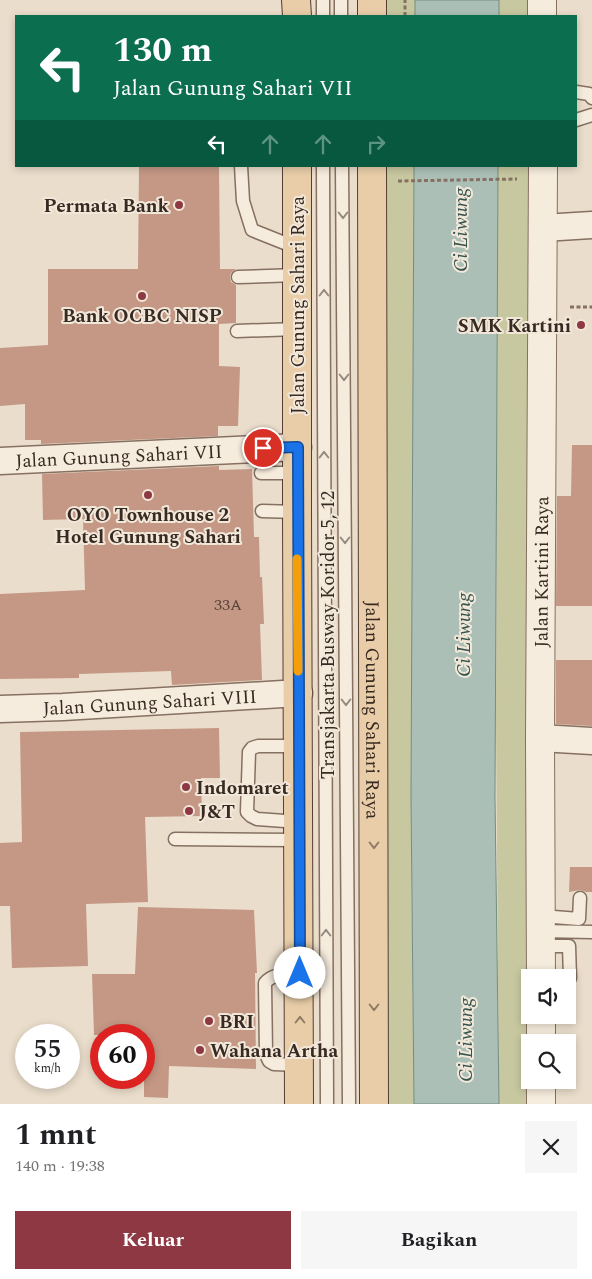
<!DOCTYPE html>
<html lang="id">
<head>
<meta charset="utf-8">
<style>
	:root { --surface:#fff; --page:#f6f6f6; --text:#202124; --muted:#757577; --accent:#8d3842 }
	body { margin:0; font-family:Spectral,serif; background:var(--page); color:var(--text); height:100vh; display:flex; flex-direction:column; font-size:19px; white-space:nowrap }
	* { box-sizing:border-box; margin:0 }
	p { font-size:16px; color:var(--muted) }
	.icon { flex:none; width:28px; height:28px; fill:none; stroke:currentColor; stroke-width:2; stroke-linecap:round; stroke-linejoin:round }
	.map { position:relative; height:1104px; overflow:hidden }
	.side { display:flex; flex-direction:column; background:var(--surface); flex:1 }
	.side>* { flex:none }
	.top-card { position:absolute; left:15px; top:15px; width:562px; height:152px; border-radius:0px; box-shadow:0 2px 8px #0003; background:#0b6e4f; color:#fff; overflow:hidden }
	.buttons { position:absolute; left:521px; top:969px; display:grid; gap:10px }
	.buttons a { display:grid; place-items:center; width:55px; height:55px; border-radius:0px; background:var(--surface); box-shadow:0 2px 8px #0003; font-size:25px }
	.speed { position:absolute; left:15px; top:1024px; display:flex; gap:10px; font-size:25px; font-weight:700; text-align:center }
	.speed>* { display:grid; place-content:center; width:65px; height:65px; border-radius:50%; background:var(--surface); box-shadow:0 2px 8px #0003; line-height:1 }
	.speed small { font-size:12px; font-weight:400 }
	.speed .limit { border:8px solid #d22; background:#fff; color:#111 }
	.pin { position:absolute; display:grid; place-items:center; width:42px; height:42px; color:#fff; margin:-21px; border:2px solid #fff; border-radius:50%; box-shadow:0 1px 5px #0007 }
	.me { position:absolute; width:55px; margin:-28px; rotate:0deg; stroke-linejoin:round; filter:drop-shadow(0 0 4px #0008) }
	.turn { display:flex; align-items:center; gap:18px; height:105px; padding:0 15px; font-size:22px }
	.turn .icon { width:65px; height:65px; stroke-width:2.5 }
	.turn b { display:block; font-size:35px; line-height:42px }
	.lanes { display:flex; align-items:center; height:48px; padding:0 15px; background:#0003; justify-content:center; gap:25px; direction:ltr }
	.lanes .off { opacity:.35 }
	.round { display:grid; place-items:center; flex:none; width:52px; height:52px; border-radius:0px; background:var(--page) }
	.summary { display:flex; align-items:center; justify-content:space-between; height:85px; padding:0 15px }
	h1 { font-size:30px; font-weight:700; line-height:38px }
	.primary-button { display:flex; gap:10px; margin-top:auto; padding:10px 15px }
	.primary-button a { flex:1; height:58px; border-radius:0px; background:var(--accent); color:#fff; font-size:20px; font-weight:700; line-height:58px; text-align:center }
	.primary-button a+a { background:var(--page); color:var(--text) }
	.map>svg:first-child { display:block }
</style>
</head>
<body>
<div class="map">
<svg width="592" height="1104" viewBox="0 0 592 1104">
	<rect width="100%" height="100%" fill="#eaddcb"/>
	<path fill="#c7c7a0" d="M 372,0 L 415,0 L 415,16 L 372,16 Z
		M 499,0 L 542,0 L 542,16 L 499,16 Z
		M 373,166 L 414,166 L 411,846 L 414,1104 L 374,1104 Z
		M 498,166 L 543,166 L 530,978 L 530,1080 L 541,1104 L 499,1104 L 496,717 Z"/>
	<path fill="#abbfb7" stroke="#728d83" d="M 415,0 L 499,0 L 499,16 L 415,16 Z
		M 414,166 L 498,166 L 495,797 L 499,1104 L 414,1104 L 411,796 Z"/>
	<path fill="#c49885" d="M 139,166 L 219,166 L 220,269 L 236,269 L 231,273 L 230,277 L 231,282 L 236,285 L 236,323 L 219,324 L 219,366 L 240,367 L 238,426 L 218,426 L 218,436 L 41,444 L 41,440 L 25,440 L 25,404 L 0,406 L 0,348 L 48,345 L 48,269 L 138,269 Z
		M 572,445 L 592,445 L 592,606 L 556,606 L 557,496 L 571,496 Z
		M 219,466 L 219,470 L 252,469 L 254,537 L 259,537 L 260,577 L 262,577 L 264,624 L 260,624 L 262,680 L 172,685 L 171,671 L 79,674 L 79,678 L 0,679 L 0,594 L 85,590 L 83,519 L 43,520 L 42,474 Z
		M 556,660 L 592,660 L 592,726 L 556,724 Z
		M 219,728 L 220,778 L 201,778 L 202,816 L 145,817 L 148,902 L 86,904 L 88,966 L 12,968 L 10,906 L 0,906 L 0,843 L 22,842 L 20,732 Z
		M 570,867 L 592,867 L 592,892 L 586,892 L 580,890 L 569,892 Z
		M 138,907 L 254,910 L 257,973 L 255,973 L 256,1069 L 169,1066 L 168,1098 L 144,1097 L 144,1035 L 94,1035 L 92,974 L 135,974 Z"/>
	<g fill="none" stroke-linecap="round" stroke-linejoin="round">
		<g stroke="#857061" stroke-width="15">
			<path id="service" d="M 323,0 L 323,16
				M 341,0 L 341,16
				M 576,92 L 589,94 L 592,98
				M 576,120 L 592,115
				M 241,166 L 243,201 L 252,230 L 287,244 L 297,242
				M 323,166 L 327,1104
				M 342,166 L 349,1104
				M 238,277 L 297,275
				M 237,331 L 297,329
				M 261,473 L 298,473
				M 262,511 L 297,512
				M 299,822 L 257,819 L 251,816 L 247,812 L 249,752 L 252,748 L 258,746 L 299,746
				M 175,839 L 299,840
				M 541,916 L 579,919 L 580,898
				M 541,931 L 592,932
				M 541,946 L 569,946 L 570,978
				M 299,1065 L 274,1064 L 269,1061 L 266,1054 L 265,983 C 273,973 288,974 300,973"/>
		</g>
		<g stroke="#857061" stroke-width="29">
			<g id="minor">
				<path d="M 543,228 L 592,225"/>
				<path id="s1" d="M 0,461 L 298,447"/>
				<path id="s2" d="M 0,709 L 63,707 L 299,693"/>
				<path d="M 540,738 L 592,741"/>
			</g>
		</g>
		<g stroke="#857061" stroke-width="30">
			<g id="tertiary">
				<path d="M 542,0 L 542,16"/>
				<path id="s3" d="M 541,978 L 540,738 L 543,166"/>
				<path d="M 541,1015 L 541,1042"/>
				<path d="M 541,1080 L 541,1104"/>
			</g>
		</g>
		<g stroke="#543f34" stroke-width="30">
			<g id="primary">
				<path d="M 296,0 L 297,16"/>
				<path d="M 372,0 L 372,16"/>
				<path d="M 297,166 L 297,512 L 299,1104"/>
				<path id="s4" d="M 372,166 L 374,1104"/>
			</g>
		</g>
		<path stroke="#857061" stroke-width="3" stroke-dasharray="4 2.5" stroke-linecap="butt" d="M 405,16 L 405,0
			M 398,181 L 517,179
			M 570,307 L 592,307"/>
		<use href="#service" stroke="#f6ecdd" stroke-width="12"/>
		<use href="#minor" stroke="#f6ecdd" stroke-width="26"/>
		<use href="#tertiary" stroke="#f6ecdd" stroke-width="28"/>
		<use href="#primary" stroke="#e8cda8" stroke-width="28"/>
	</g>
	<defs><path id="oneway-chevron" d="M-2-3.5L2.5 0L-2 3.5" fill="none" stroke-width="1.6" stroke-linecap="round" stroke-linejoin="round" transform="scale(1.25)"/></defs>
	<g stroke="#978b80">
		<use href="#oneway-chevron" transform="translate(343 215) rotate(90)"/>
		<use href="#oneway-chevron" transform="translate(324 293) rotate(-90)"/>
		<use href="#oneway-chevron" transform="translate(344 377) rotate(90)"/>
		<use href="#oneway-chevron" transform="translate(324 455) rotate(-90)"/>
		<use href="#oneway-chevron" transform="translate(345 540) rotate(90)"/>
		<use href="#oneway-chevron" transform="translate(346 702) rotate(90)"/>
		<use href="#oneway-chevron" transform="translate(326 933) rotate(-90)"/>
	</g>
	<g stroke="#907c65">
		<use href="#oneway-chevron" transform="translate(374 845) rotate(90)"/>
		<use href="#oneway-chevron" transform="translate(374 1007) rotate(90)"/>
		<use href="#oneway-chevron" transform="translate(300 1020) rotate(-90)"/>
	</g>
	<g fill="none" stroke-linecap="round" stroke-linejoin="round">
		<g stroke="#114b97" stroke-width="12">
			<path id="route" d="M 263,448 L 298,447 L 300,973"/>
		</g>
		<use href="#route" stroke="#1a73e8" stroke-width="9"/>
		<path stroke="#f59e0b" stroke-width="9" d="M 297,559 L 298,671"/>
	</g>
	<g fill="#8d3842" stroke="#f2e8da" stroke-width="2">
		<circle cx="179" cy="205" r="5"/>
		<circle cx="142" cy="296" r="5"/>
		<circle cx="581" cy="325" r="5"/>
		<circle cx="148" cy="495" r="5"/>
		<circle cx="186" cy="787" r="5"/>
		<circle cx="189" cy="811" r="5"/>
		<circle cx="209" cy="1021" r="5"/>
		<circle cx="200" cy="1050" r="5"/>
	</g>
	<g text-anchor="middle" stroke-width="4" stroke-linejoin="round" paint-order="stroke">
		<g font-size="16" fill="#5b463b">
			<text x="228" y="610">33A</text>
		</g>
		<g font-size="19" font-weight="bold" fill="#382a22" stroke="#f2e8da" text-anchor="start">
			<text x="169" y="212" text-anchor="end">Permata Bank</text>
			<text x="142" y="322" text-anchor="middle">Bank OCBC NISP</text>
			<text x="571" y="332" text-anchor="end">SMK Kartini</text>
			<text x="148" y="521" text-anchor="middle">OYO Townhouse 2<tspan x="148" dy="22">Hotel Gunung Sahari</tspan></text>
			<text x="196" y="794">Indomaret</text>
			<text x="199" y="818">J&amp;T</text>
			<text x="219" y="1028">BRI</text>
			<text x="210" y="1057">Wahana Artha</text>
		</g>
		<g font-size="19" fill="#382a22" stroke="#f2e8da">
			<text transform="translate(297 305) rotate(-90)" y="7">Jalan Gunung Sahari Raya</text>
			<text dy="7" stroke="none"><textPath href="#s1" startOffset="119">Jalan Gunung Sahari VII</textPath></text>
			<text dy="7" stroke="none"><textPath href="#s3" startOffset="406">Jalan Kartini Raya</textPath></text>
			<text transform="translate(327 635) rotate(-90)" y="7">Transjakarta Busway Koridor 5, 12</text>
			<text dy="7" stroke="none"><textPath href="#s2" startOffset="150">Jalan Gunung Sahari VIII</textPath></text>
			<text dy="7" stroke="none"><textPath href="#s4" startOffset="544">Jalan Gunung Sahari Raya</textPath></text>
		</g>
		<g font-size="20" font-style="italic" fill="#34554f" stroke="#f2e8da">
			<text transform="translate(460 230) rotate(-90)" y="7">Ci Liwung</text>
			<text transform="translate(463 635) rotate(-90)" y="7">Ci Liwung</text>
			<text transform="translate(465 1040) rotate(-90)" y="7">Ci Liwung</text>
		</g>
	</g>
</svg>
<div class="buttons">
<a><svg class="icon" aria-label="sound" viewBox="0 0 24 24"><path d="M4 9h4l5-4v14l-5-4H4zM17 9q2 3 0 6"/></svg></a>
<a><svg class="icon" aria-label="search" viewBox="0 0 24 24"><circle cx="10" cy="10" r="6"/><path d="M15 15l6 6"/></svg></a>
</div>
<div class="speed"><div>55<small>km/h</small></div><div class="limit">60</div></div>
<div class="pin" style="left:263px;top:448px;background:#d93025"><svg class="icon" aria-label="arrive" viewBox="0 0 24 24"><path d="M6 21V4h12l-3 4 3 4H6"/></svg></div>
<svg class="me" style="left:300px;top:973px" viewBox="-20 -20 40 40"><circle r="19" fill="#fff"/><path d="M0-13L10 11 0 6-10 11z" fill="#1a73e8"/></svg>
<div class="top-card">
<div class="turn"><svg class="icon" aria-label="left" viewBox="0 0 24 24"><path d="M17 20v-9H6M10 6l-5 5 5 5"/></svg><div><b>130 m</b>Jalan Gunung Sahari VII</div></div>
<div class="lanes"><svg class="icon" aria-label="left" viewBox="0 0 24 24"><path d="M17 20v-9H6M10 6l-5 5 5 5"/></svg><svg class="icon off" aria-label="ahead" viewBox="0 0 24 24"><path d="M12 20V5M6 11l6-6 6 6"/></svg><svg class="icon off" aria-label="ahead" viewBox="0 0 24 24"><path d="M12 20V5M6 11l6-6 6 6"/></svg><svg class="icon off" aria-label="right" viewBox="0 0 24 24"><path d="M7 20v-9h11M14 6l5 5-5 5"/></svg></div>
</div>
</div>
<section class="side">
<div class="summary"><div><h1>1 mnt</h1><p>140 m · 19:38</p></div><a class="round"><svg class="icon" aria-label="close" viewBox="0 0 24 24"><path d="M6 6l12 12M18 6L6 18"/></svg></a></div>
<div class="primary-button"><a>Keluar</a><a>Bagikan</a></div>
</section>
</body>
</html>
